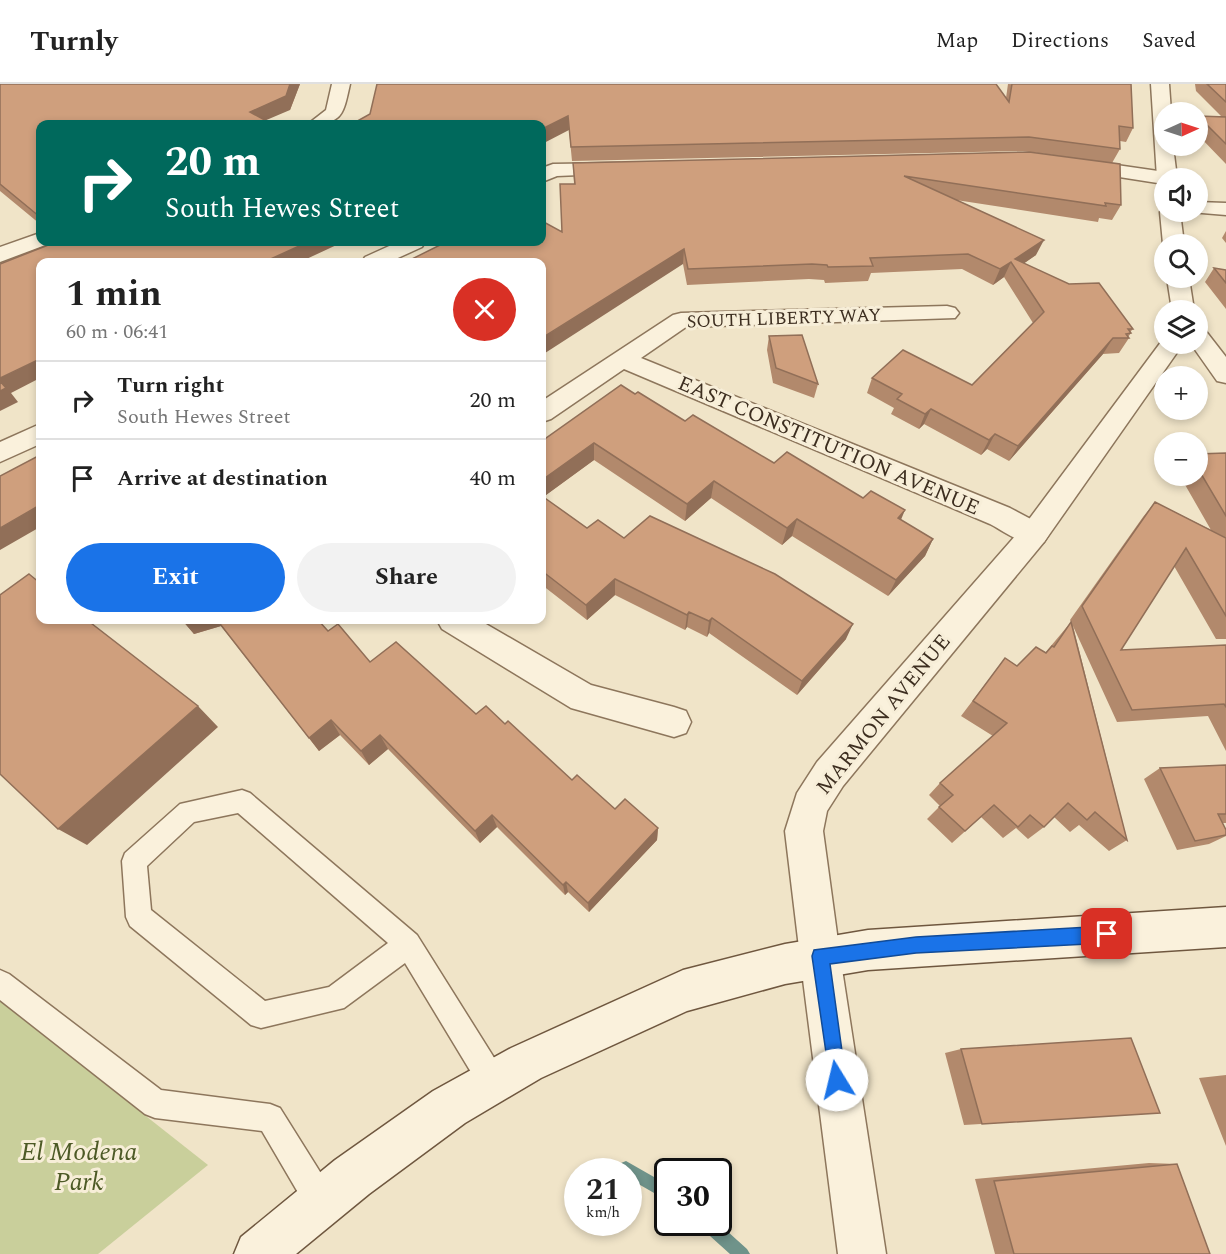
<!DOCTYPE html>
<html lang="en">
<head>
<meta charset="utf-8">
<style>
	:root { --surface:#fff; --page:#f2f2f2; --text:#222; --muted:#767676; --line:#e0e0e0; --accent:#1a73e8 }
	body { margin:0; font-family:Spectral,serif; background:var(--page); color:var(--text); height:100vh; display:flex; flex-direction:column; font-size:22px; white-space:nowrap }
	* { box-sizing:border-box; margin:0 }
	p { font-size:20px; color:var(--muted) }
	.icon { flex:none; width:33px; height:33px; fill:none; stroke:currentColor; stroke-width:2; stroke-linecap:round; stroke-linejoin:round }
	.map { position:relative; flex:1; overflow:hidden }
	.details { position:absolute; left:36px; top:174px; width:510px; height:366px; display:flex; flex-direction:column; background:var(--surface); border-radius:12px; box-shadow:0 3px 9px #0003 }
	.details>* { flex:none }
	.top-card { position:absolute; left:36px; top:36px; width:510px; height:126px; border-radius:12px; box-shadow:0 3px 9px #0003; background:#00695c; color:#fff; overflow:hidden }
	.needle { width:39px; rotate:87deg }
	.tools { position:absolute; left:1154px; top:18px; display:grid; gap:12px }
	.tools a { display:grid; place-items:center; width:54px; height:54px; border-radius:50%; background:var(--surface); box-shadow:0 3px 9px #0003; font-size:30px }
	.speed { position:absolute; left:564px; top:1074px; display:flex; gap:12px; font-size:30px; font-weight:700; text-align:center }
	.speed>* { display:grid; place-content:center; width:78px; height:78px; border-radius:50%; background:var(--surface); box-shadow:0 3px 9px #0003; line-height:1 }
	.speed small { font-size:15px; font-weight:400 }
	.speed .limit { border:3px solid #111; border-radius:9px; background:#fff; color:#111 }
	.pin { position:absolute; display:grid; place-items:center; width:51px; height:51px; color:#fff; margin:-26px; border-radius:12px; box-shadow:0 3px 9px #0006 }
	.me { position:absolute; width:66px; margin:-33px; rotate:351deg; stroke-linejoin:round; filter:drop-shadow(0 0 4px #0008) }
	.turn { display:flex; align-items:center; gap:21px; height:126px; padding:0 30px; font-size:27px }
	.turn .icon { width:78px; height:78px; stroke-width:2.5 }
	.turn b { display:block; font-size:42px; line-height:51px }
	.round { display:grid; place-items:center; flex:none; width:63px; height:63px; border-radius:32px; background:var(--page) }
	.overview { display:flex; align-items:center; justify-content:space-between; height:102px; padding:0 30px }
	h1 { font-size:36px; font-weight:700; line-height:45px }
	.primary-button { display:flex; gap:12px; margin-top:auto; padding:12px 30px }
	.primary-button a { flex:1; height:69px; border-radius:36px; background:var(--accent); color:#fff; font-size:24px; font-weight:700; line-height:69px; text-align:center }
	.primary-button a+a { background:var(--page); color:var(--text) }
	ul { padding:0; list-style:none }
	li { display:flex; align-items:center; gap:18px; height:78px; padding:0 30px; border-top:2px solid var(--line) }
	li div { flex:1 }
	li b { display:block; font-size:22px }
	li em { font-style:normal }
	header { display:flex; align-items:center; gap:36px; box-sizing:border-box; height:84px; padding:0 30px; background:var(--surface); border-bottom:2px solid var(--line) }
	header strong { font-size:28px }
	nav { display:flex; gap:33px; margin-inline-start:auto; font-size:21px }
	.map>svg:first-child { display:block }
</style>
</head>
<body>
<header>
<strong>Turnly</strong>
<nav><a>Map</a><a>Directions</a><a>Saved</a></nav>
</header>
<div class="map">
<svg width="1226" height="1170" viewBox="0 0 1226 1170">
	<rect width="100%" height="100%" fill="#f0e4c8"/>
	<path fill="#c9cf9b" d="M 0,917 L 208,1081 L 98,1170 L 0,1170 Z"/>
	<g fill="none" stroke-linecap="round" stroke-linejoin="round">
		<path fill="#6f938a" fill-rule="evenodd" d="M 626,1077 L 668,1101 L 668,1117 L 628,1094 L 628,1088 L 620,1088 L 619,1084 L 621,1079 Z
			M 698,1138 L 717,1138 L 747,1165 L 750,1170 L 730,1170 L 700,1143 Z"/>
		<g stroke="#8d765c" stroke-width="3">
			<path id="service" d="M 242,706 L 250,709 L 417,851 L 503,988 L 507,998 L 503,1008 L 493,1012 L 483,1008 L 405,879 L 344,924 L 261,944 L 251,941 L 130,842 L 126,833 L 122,777 L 125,769 L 180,720 ZM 238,729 L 388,859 L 329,903 L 265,917 L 151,826 L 147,782 L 194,738 Z
				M 0,886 L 9,890 L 161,1006 L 270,1020 L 280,1024 L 332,1107 L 336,1118 L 332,1129 L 321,1133 L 310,1129 L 262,1047 L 155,1034 L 145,1030 L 0,916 Z"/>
		</g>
		<g stroke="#8d765c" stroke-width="3">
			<path id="minor" d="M 332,0 L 350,0 C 343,31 343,40 308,40 L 326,26 Z
				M 1075,75 L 1165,88 L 1175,94 L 1164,94 L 1164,100 L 1068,85 L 1065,81 L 1068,77 Z
				M 619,79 L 626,81 L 629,85 L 626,89 L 557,92 L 542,98 L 542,84 L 553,80 Z
				M 1197,118 L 1226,119 L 1226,131 L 1190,128 L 1197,128 Z
				M 40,149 L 40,158 L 49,158 L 48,160 L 0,178 L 0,163 Z
				M 398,158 L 425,158 L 422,163 L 389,178 L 362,178 L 365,173 Z
				M 947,222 L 955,224 L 959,229 L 955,234 L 686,243 L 641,274 L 1010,424 L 1044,442 L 1049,450 L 1044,458 C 1025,464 1007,449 990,440 L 624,285 L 551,335 L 542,338 L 542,317 L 673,231 L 681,229 Z
				M 40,340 L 40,360 L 0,378 L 0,358 Z
				M 437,536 L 479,536 L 591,601 L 674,623 L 686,627 L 691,638 L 686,649 L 674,653 L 571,624 L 442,545 Z
				M 820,852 L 834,858 L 840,872 L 886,1170 L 838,1170 L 800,872 L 806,858 Z"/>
		</g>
		<g stroke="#8d765c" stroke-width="3">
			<path id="tertiary" d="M 1151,0 L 1169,0 L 1171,28 L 1164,28 L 1164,62 L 1173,62 L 1177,94 L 1164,94 L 1164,99 L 1157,94 Z
				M 1164,123 L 1164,128 L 1180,128 L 1184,160 L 1163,160 L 1160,128 Z
				M 1167,194 L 1189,194 L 1194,226 L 1172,226 Z
				M 1197,244 L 1205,246 L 1226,273 L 1226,299 L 1217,297 L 1191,260 L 1197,260 Z
				M 1164,254 L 1164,260 L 1183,260 L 1044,458 L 843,702 L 827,727 L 823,747 L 840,872 L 834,886 L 820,892 L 806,886 L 800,872 L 785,747 L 797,709 L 817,678 L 1024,442 Z"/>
		</g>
		<g stroke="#6f573f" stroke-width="3">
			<path id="secondary" d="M 1226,823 L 1226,863 L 868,886 L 785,900 L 687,927 L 541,994 L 465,1039 L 369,1110 L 296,1170 L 234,1170 L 241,1153 L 335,1076 L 433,1007 L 511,964 L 683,886 L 785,860 L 868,846 Z"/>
		</g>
		<use href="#service" fill="#faf1dc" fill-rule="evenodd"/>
		<use href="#minor" fill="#faf1dc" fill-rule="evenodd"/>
		<use href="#tertiary" fill="#faf1dc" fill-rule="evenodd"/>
		<use href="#secondary" fill="#faf1dc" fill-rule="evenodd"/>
	</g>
	<path fill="#b2896c" d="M 0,0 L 300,0 L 290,26 L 40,40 L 40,140 L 0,107 Z
		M 1008,0 L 1131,0 L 1133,44 L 1126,58 L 1120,57 L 1120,65 L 1112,79 L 1023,67 L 572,77 L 569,46 L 542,40 L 1006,14 Z
		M 1195,0 L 1226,0 L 1226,80 L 1197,50 L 1197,34 L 1198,32 L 1221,32 L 1196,7 Z
		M 1029,68 L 1121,121 L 1112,136 L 1099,134 L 1098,138 L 956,116 L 1036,171 L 1024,179 L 1133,245 L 1130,248 L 1131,249 L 1128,253 L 1129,254 L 1119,269 L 1103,270 L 1009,377 L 987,365 L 981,371 L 924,340 L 919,345 L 891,330 L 894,324 L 867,309 L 872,294 L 972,301 L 1033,239 L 1004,193 L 993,201 L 962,185 L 871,189 L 868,197 L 825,199 L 824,196 L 809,195 L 687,201 L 683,180 L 562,148 L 574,100 L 573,79 Z
		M 1226,147 L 1226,159 L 1222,154 Z
		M 1214,184 L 1226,186 L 1226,225 L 1205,198 Z
		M 769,252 L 818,300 L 814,314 L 773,299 L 767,266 Z
		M 635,310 L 685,337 L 774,379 L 863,414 L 933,455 L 925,472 L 888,512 L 792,452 L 782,461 L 711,414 L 685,437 L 594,376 L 543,413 L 587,444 L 624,454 L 846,555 L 797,611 L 709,549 L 707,553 L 687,543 L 685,546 L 615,511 L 587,536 L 542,501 L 542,357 Z
		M 1226,369 L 1226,555 L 1216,555 L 1174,482 L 1121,566 L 1226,561 L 1226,667 L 1208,632 L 1117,638 L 1073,542 L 1127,756 L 1109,767 L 1079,741 L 1070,748 L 1054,733 L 1044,743 L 1028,755 L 1016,744 L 1003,754 L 981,733 L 952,759 L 927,735 L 940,722 L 929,711 L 940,699 L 993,652 L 961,632 L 1005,574 L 1017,582 L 1045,569 L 1071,538 L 1070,536 L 1143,433 L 1155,418 L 1211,446 L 1180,392 L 1197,392 L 1197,370 Z
		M 182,536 L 318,536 L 328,547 L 370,578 L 476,630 L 505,640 L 572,696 L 615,725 L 658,744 L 657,756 L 589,828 L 568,808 L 565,811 L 497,743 L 480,759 L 388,665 L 369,681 L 340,651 L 319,667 L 221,542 L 194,550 Z
		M 1226,681 L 1226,739 L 1222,739 L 1226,746 L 1226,752 L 1209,760 L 1177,766 L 1144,695 L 1160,684 Z
		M 961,965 L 1160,1029 L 964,1041 L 945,969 Z
		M 1226,991 L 1226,1062 L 1199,994 Z
		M 1149,1079 L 1177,1080 L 1210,1170 L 995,1170 L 975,1095 Z"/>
	<path fill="#916f58" d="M 290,0 L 300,0 L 290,26 L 257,40 L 250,28 Z
		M 568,32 L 569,46 L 542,60 L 542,45 Z
		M 1044,156 L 1036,171 L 1016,185 L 1015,175 Z
		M 308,158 L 343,158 L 300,178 L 264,178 Z
		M 684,165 L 683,180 L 542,271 L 542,254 Z
		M 1011,178 L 1004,193 L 993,201 L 1000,185 Z
		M 1113,254 L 1103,270 L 1009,377 L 1018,362 Z
		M 40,275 L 40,294 L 11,309 L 18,318 L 0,327 L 0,294 Z
		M 931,325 L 924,340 L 919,345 L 925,330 Z
		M 995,350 L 987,365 L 981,371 L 989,356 Z
		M 594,359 L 594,376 L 542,414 L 542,396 Z
		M 714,397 L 711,414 L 685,437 L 687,420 Z
		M 40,421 L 40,443 L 0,466 L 0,444 Z
		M 905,426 L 898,443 L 898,434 Z
		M 797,435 L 792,452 L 782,461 L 787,444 Z
		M 933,455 L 925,472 L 888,512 L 896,496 Z
		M 615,495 L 615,511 L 587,536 L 586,521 Z
		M 689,528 L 687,543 L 685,546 L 687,531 Z
		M 712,534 L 709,549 L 707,553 L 709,537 Z
		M 182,536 L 216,536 L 221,542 L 194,550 Z
		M 853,540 L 846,555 L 797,611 L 802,597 Z
		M 198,622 L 218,643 L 87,761 L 58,745 Z
		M 331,636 L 340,651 L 319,667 L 309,654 Z
		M 380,651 L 388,665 L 369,681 L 361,667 Z
		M 492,731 L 497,743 L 480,759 L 475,747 Z
		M 658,744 L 657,756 L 589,828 L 588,819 Z
		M 566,798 L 568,808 L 565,811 L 563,801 Z"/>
	<path fill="#cf9f7d" stroke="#916f58" stroke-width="1.5" d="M 0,0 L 290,0 L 286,12 L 250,28 L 272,40 L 40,40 L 40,133 L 0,100 Z
		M 377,0 L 996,0 L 1009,18 L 1012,0 L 1131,0 L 1133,44 L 1119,42 L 1120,65 L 1029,53 L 571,63 L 568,32 L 542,45 L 542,40 L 352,40 L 370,30 Z
		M 1207,0 L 1226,0 L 1226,18 Z
		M 1198,32 L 1226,33 L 1226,60 Z
		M 1029,68 L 1120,80 L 1121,121 L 1105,119 L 1106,122 L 904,92 L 1044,156 L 1015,175 L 1069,200 L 1099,199 L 1133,245 L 1128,245 L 1131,249 L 1126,250 L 1129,254 L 1113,254 L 1018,362 L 995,350 L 989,356 L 931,325 L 925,330 L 897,315 L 902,310 L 872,294 L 903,266 L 972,301 L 1044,228 L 1011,178 L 1000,185 L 968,170 L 870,174 L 873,182 L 828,183 L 827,181 L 812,180 L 688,185 L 684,165 L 542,254 L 542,178 L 406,178 L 446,158 L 542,158 L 542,137 L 562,148 L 560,100 L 575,100 L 573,79 Z
		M 56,158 L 308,158 L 264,178 L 40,178 L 40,275 L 0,294 L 0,180 Z
		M 1214,184 L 1226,186 L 1226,199 Z
		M 802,251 L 818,300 L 776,284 L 769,252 Z
		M 0,297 L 6,304 L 0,307 Z
		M 621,301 L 635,310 L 638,308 L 685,337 L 693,331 L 774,379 L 787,368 L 863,414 L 871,407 L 905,426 L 898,434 L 933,455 L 896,496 L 797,435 L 787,444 L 714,397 L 687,420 L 594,359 L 542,396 L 542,357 Z
		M 1226,369 L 1226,432 L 1197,383 L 1197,370 Z
		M 40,371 L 40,421 L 0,444 L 0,392 Z
		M 542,412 L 587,444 L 598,436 L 624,454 L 650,432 L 775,490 L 853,540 L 802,597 L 712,534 L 709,537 L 689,528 L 687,531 L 615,495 L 586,521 L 542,487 Z
		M 1155,418 L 1226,454 L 1226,532 L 1186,464 L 1121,566 L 1226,561 L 1226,623 L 1224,620 L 1132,626 L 1082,522 Z
		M 29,490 L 40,499 L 40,536 L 87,536 L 198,622 L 58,745 L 0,690 L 0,511 Z
		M 217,536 L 318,536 L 328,547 L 338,540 L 370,578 L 396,558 L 476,630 L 486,622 L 505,640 L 508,637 L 572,696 L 577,691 L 615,725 L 625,715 L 658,744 L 588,819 L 566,798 L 563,801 L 492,731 L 475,747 L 380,651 L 361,667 L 331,636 L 309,654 Z
		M 1071,538 L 1127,756 L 1095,728 L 1087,736 L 1068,719 L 1044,743 L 1030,731 L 1018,743 L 994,721 L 965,747 L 939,723 L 953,711 L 940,699 L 1007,639 L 973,617 L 1005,574 L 1017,582 L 1036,563 L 1046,569 L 1052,562 L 1054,563 Z
		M 1226,681 L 1226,730 L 1218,730 L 1226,746 L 1226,751 L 1195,757 L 1160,684 Z
		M 1131,954 L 1160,1029 L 982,1040 L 961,965 Z
		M 1177,1080 L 1210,1170 L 1014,1170 L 994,1097 Z"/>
	<path fill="#1a73e8" stroke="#114b97" stroke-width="1.5" d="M 1107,842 L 1113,844 L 1115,850 L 1113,856 L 1107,859 L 916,869 L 830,880 L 846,996 L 844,1003 L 837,1005 L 831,1003 L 812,872 L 814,866 L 916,853 Z"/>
	<g text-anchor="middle" stroke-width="6" stroke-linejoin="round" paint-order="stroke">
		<g font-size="18" fill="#3d2e20" stroke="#f7eed8">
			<text transform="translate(784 234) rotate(-2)" y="6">SOUTH LIBERTY WAY</text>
		</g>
		<g font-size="21" fill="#3d2e20" stroke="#f7eed8">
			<text transform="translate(829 361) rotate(23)" y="7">EAST CONSTITUTION AVENUE</text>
			<text transform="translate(883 630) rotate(-51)" y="7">MARMON AVENUE</text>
		</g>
		<g font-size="26" font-style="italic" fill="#4d5a26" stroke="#f7eed8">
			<text x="79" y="1076">El Modena<tspan x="79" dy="30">Park</tspan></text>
		</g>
	</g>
</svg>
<div class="tools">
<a><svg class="needle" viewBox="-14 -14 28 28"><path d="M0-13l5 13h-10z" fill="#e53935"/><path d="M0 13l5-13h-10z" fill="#767676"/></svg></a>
<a><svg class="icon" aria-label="sound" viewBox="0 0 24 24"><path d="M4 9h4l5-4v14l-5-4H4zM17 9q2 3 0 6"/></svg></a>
<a><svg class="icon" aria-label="search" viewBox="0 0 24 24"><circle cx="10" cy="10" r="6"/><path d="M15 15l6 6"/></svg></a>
<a><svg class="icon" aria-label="layers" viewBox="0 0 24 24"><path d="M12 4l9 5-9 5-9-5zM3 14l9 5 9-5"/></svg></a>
<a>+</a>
<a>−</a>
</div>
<div class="speed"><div>21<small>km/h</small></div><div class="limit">30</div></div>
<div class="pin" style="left:1107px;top:850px;background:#d93025"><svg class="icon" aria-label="arrive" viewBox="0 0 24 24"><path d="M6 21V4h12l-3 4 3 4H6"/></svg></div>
<svg class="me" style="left:837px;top:996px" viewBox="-20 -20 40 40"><circle r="19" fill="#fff"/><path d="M0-13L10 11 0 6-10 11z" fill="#1a73e8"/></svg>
<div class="top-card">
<div class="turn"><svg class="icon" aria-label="right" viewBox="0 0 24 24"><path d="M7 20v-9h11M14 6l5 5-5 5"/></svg><div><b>20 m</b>South Hewes Street</div></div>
</div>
<section class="details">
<div class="overview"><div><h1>1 min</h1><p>60 m · 06:41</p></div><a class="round" style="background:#d93025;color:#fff"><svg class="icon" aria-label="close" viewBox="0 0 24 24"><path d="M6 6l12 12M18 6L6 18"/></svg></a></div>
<ul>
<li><svg class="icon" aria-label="right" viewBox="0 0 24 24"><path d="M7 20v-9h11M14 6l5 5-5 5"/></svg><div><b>Turn right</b><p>South Hewes Street</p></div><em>20 m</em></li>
<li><svg class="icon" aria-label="arrive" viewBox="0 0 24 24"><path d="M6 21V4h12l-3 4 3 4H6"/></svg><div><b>Arrive at destination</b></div><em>40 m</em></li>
</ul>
<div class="primary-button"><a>Exit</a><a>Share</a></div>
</section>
</div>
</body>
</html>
